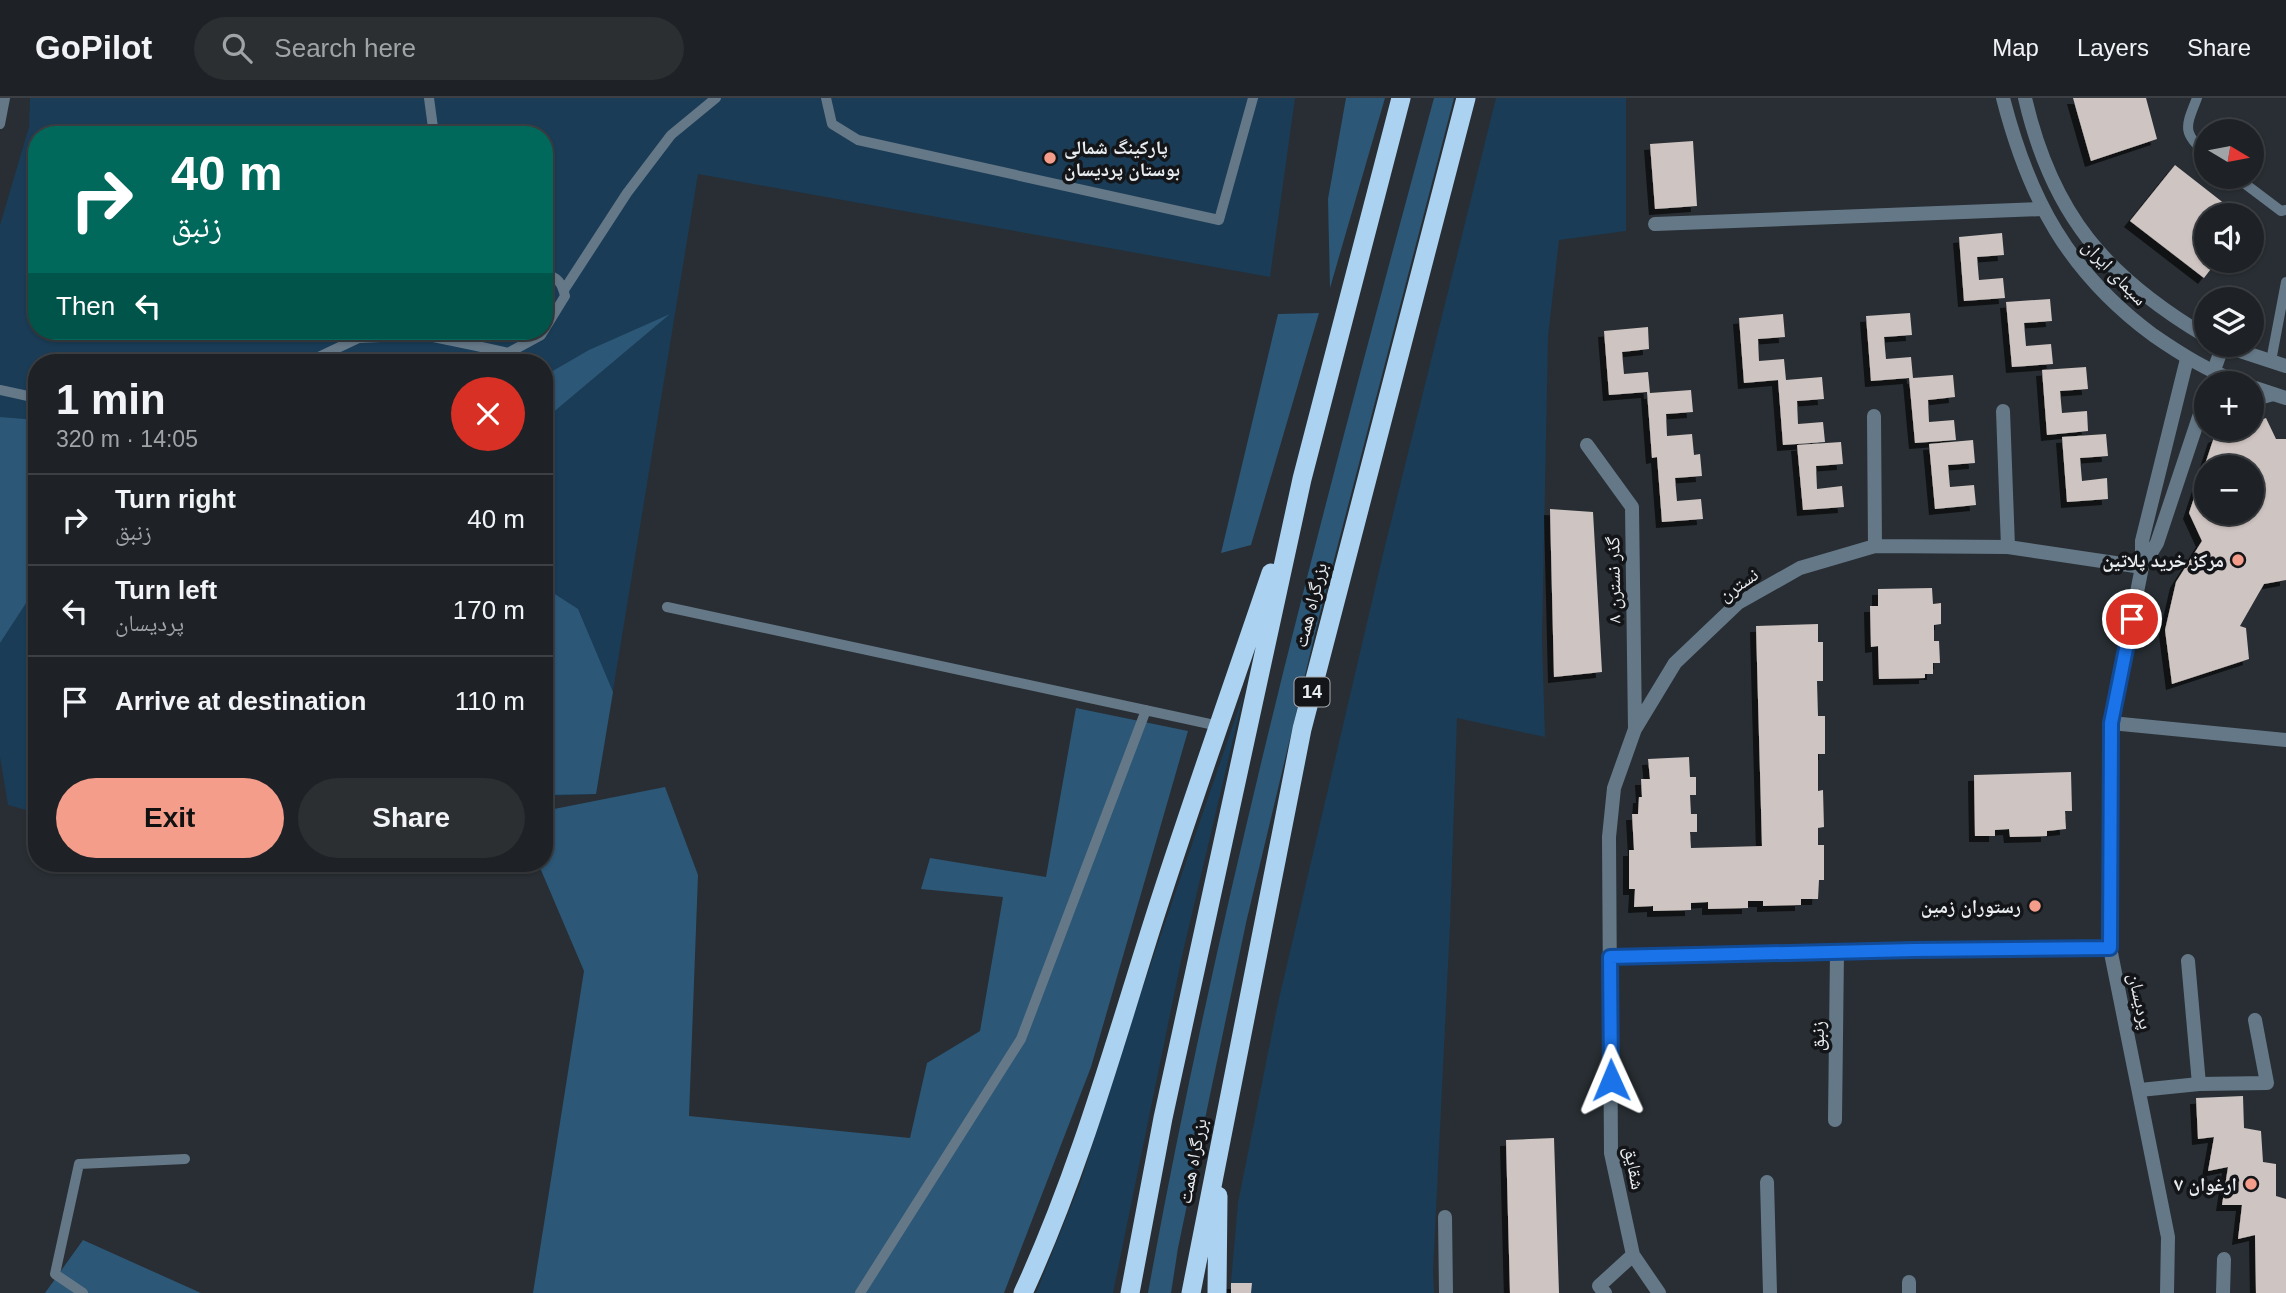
<!DOCTYPE html>
<html lang="en">
<head>
<meta charset="utf-8">
<style>
	:root { --surface:#1e2226; --page:#2b2f32; --text:#f1f3f6; --muted:#a1a4a7; --line:#3c3f43; --accent:#f49d8b }
	body { margin:0; font-family:Helvetica,"Noto Naskh Arabic",sans-serif; background:var(--page); color:var(--text); height:100vh; display:flex; flex-direction:column; font-size:26px; white-space:nowrap }
	* { box-sizing:border-box; margin:0 }
	p { font-size:23px; color:var(--muted) }
	.icon { flex:none; width:38px; height:38px; fill:none; stroke:currentColor; stroke-width:2; stroke-linecap:round; stroke-linejoin:round }
	.map { position:relative; flex:1; overflow:hidden }
	.details { position:absolute; left:28px; top:256px; width:525px; height:518px; display:flex; flex-direction:column; background:var(--surface); border-radius:28px; box-shadow:0 2px 5px #0004,0 0 0 2px var(--line) }
	.details>* { flex:none }
	.banner { position:absolute; left:28px; top:28px; width:525px; height:214px; border-radius:28px; box-shadow:0 2px 5px #0004,0 0 0 2px var(--line); background:#00695c; color:#fff; overflow:hidden }
	.needle { width:46px; rotate:100deg }
	.tools { position:absolute; left:2194px; top:21px; display:grid; gap:14px }
	.tools a { display:grid; place-items:center; width:70px; height:70px; border-radius:50%; background:var(--surface); box-shadow:0 2px 5px #0004,0 0 0 2px var(--line); font-size:35px }
	.pin { position:absolute; display:grid; place-items:center; width:60px; height:60px; color:#fff; margin:-30px; border:4px solid #fff; border-radius:50%; box-shadow:0 2px 7px #0007 }
	.me { position:absolute; width:77px; margin:-38px; rotate:359deg; stroke-linejoin:round; filter:drop-shadow(0 0 5px #0008) }
	.turn { display:flex; align-items:center; gap:24px; height:147px; padding:0 28px; font-size:32px }
	.turn .icon { width:91px; height:91px; stroke-width:2.5 }
	.turn b { display:block; font-size:49px; line-height:60px }
	.then { display:flex; align-items:center; height:66px; padding:0 28px; background:#0003; gap:14px; font-size:26px }
	.round { display:grid; place-items:center; flex:none; width:74px; height:74px; border-radius:37px; background:var(--page) }
	.head { display:flex; align-items:center; justify-content:space-between; height:119px; padding:0 28px }
	h1 { font-size:42px; font-weight:800; line-height:52px }
	.action { display:flex; gap:14px; margin-top:auto; padding:14px 28px }
	.action a { flex:1; height:80px; border-radius:42px; background:var(--accent); color:#111; font-size:28px; font-weight:800; line-height:80px; text-align:center }
	.action a+a { background:var(--page); color:var(--text) }
	ul { padding:0; list-style:none }
	li { display:flex; align-items:center; gap:21px; height:91px; padding:0 28px; border-top:2px solid var(--line) }
	li div { flex:1 }
	li b { display:block; font-size:26px }
	li em { font-style:normal }
	header { display:flex; align-items:center; gap:42px; box-sizing:border-box; height:98px; padding:0 35px; background:var(--surface); border-bottom:2px solid var(--line) }
	header strong { font-size:33px }
	nav { display:flex; gap:38px; margin-inline-start:auto; font-size:24px }
	.search { width:490px; height:63px; background:var(--page); display:flex; align-items:center; gap:18px; box-sizing:border-box; padding:0 24px; border-radius:38px; color:var(--muted); font-size:26px }
	.map>svg:first-child { display:block }
</style>
</head>
<body>
<header>
<strong>GoPilot</strong>
<div class="search"><svg class="icon" aria-label="search" viewBox="0 0 24 24"><circle cx="10" cy="10" r="6"/><path d="M15 15l6 6"/></svg>Search here</div>
<nav><a>Map</a><a>Layers</a><a>Share</a></nav>
</header>
<div class="map">
<svg width="2286" height="1195" viewBox="0 0 2286 1195">
	<defs>
		<filter id="shadow"><feDropShadow dx="-6" dy="6" stdDeviation="0" flood-color="#0009"/></filter>
	</defs>
	<rect width="100%" height="100%" fill="#282e33"/>
	<path fill="#1a3c56" fill-rule="evenodd" d="M 30,0 L 1295,0 L 1270,179 L 698,76 L 596,696 L 544,698 L 544,264 L 37,264 L 37,715 L 8,707 L 0,659 L 0,127 L 29,29 ZM 37,37 L 544,37 L 544,233 L 37,233 Z
		M 1496,0 L 1626,0 L 1626,133 L 1559,142 L 1548,239 L 1542,541 L 1545,639 L 1457,620 L 1450,827 L 1433,1173 L 1434,1195 L 1230,1195 L 1238,1105 L 1278,905 L 1384,452 Z
		M 1244,595 L 1182,858 L 1113,1195 L 1036,1195 L 1080,1086 L 1133,918 Z"/>
	<path fill="#2c5777" d="M 1346,0 L 1385,0 L 1330,190 L 1328,101 Z
		M 1434,0 L 1454,0 L 1317,527 L 1246,825 L 1178,1150 L 1171,1195 L 1148,1195 C 1221,792 1327,395 1434,0 Z
		M 1319,215 L 1251,447 L 1221,455 L 1278,216 Z
		M 670,216 L 544,322 L 544,278 L 589,252 Z
		M 0,319 L 37,322 L 37,499 L 30,499 L 0,545 Z
		M 544,489 L 578,511 L 613,594 L 596,696 L 544,697 Z
		M 1076,610 L 1188,633 L 1091,969 L 1004,1195 L 533,1195 L 584,873 L 538,765 L 544,765 L 544,713 L 665,689 L 698,777 L 689,1018 L 910,1040 L 927,965 L 980,933 L 1003,799 L 921,791 L 930,760 L 1046,779 Z
		M 83,1142 L 201,1195 L 45,1195 Z"/>
	<path fill="#cec4c1" fill-rule="evenodd" filter="url(#shadow)" d="M 2073,0 L 2146,0 L 2157,41 L 2091,63 Z
		M 1693,43 L 1697,108 L 1655,111 L 1650,46 Z
		M 2175,67 L 2239,117 L 2207,117 L 2207,163 L 2217,163 L 2204,180 L 2130,123 Z
		M 2002,135 L 2004,157 L 1977,159 L 1979,182 L 2003,180 L 2005,200 L 1964,203 L 1959,139 Z
		M 2050,201 L 2052,223 L 2024,225 L 2026,248 L 2051,246 L 2053,266 L 2012,269 L 2006,204 Z
		M 1910,215 L 1912,237 L 1884,239 L 1886,261 L 1911,259 L 1913,280 L 1953,277 L 1955,299 L 1928,302 L 1929,324 L 1954,322 L 1956,342 L 1915,345 L 1909,280 L 1871,283 L 1866,218 Z
		M 1783,216 L 1785,239 L 1758,241 L 1759,263 L 1784,261 L 1786,282 L 1822,279 L 1824,301 L 1797,303 L 1798,326 L 1823,324 L 1825,344 L 1783,347 L 1778,282 L 1744,285 L 1739,220 Z
		M 1648,229 L 1649,251 L 1622,254 L 1624,276 L 1648,274 L 1650,295 L 1691,292 L 1693,314 L 1666,316 L 1667,338 L 1692,336 L 1694,357 L 1700,356 L 1702,378 L 1675,380 L 1677,403 L 1701,401 L 1703,421 L 1662,424 L 1657,359 L 1652,360 L 1647,294 L 1609,297 L 1604,233 Z
		M 2086,269 L 2088,291 L 2060,293 L 2062,315 L 2087,313 L 2088,333 L 2047,337 L 2042,272 Z
		M 2266,320 L 2276,341 L 2286,341 L 2286,482 L 2264,486 L 2240,528 L 2246,530 L 2249,561 L 2172,586 L 2165,532 L 2176,484 L 2202,443 L 2189,415 L 2214,339 L 2236,331 L 2252,331 L 2252,325 ZM 2207,369 L 2252,369 L 2252,415 L 2207,415 Z
		M 2106,336 L 2108,358 L 2080,360 L 2082,383 L 2107,380 L 2108,401 L 2067,404 L 2062,339 Z
		M 1973,342 L 1975,365 L 1948,367 L 1950,389 L 1974,387 L 1976,407 L 1935,411 L 1929,346 Z
		M 1841,344 L 1843,366 L 1816,368 L 1817,391 L 1842,388 L 1844,409 L 1803,412 L 1797,347 Z
		M 1550,411 L 1593,414 L 1602,574 L 1554,579 Z
		M 1932,490 L 1933,506 L 1941,505 L 1941,526 L 1934,527 L 1934,543 L 1939,543 L 1940,565 L 1933,565 L 1933,576 L 1925,576 L 1925,580 L 1879,581 L 1878,548 L 1871,549 L 1870,508 L 1878,508 L 1878,491 Z
		M 1818,526 L 1818,544 L 1823,544 L 1823,583 L 1817,583 L 1818,618 L 1825,618 L 1825,656 L 1818,656 L 1818,693 L 1823,692 L 1824,729 L 1818,730 L 1818,747 L 1824,747 L 1824,782 L 1819,782 L 1818,801 L 1801,801 L 1801,807 L 1763,808 L 1763,803 L 1748,803 L 1748,810 L 1708,811 L 1708,804 L 1691,805 L 1691,812 L 1653,813 L 1653,808 L 1634,809 L 1635,791 L 1629,791 L 1629,752 L 1634,752 L 1632,716 L 1638,716 L 1639,699 L 1642,699 L 1641,681 L 1650,681 L 1648,661 L 1689,659 L 1690,679 L 1696,679 L 1696,697 L 1690,697 L 1691,716 L 1697,716 L 1697,734 L 1690,734 L 1691,750 L 1762,748 L 1756,528 Z
		M 2071,674 L 2072,713 L 2065,713 L 2066,731 L 2047,733 L 2047,738 L 2010,739 L 2009,731 L 1995,732 L 1995,738 L 1975,738 L 1974,677 Z
		M 2243,998 L 2244,1030 L 2261,1033 L 2263,1064 L 2276,1066 L 2276,1098 L 2286,1101 L 2286,1195 L 2256,1195 L 2255,1137 L 2238,1141 L 2242,1107 L 2222,1107 L 2228,1069 L 2208,1073 L 2214,1039 L 2198,1041 L 2196,1000 Z
		M 1554,1040 L 1559,1195 L 1510,1195 L 1506,1042 Z
		M 1231,1185 L 1252,1185 L 1251,1195 L 1231,1195 Z"/>
	<g fill="none" stroke-linecap="round" stroke-linejoin="round">
		<path stroke="#657887" stroke-width="10" d="M 429,0 L 434,37
			M 826,0 L 832,26 L 858,42 L 1219,122 L 1253,0
			M 2197,0 C 2186,28 2181,35 2207,56
			M 0,26 L 5,0
			M 2236,79 L 2281,113 L 2286,112
			M 564,192 L 627,95 L 671,37 L 716,0
			M 465,233 L 477,248 L 508,255 L 541,237 L 565,198 C 562,185 558,179 544,176
			M 359,240 L 424,237 L 477,248
			M 2271,263 L 2286,184
			M 308,264 L 365,237
			M 0,292 L 37,300
			M 667,509 L 1219,628
			M 83,1195 L 55,1176 L 79,1066 L 185,1061
			M 860,1195 L 1021,941 L 1146,612"/>
		<path stroke="#657887" stroke-width="14" d="M 1655,126 L 2043,111
			M 2252,302 L 2273,296
			M 2003,313 L 2008,449
			M 1874,318 L 1875,448
			M 1587,347 L 1632,409 L 1635,631
			M 2142,468 L 2142,443 L 2187,261
			M 2111,625 L 2286,642
			M 1610,859 L 1915,852 L 2110,850
			M 2188,863 L 2199,986
			M 2140,992 L 2199,986 L 2267,985 L 2255,922
			M 1835,1022 L 1837,854
			M 1767,1084 L 1770,1195
			M 1445,1119 L 1446,1195
			M 1605,1195 L 1599,1188 L 1633,1157
			M 1659,1195 L 1633,1157 L 1611,1055 L 1609,739 L 1614,690 L 1635,631 L 1675,565 L 1738,505 L 1800,470 L 1875,448 L 2008,449 L 2142,469
			M 1909,1195 L 1909,1184
			M 2167,1195 L 2168,1139 L 2110,850 L 2111,625 L 2142,469 L 2157,445 L 2207,295
			M 2223,1195 L 2224,1161"/>
		<path stroke="#657887" stroke-width="14" d="M 2003,0 C 2029,101 2068,174 2153,237 C 2182,257 2208,273 2241,285
			M 2025,0 C 2052,117 2106,179 2207,239
			M 2222,247 L 2286,268
			M 2213,275 L 2223,247
			M 2252,289 L 2286,300"/>
		<path stroke="#abd2f0" stroke-width="19" d="M 1023,1195 C 1079,1074 1114,947 1154,821 C 1191,705 1232,590 1271,475
			M 1130,1195 L 1163,1020 L 1302,381 L 1401,0
			M 1191,1195 L 1302,631 L 1466,0
			M 1217,1195 L 1218,1098"/>
	</g>
	<g fill="none" stroke-linecap="round" stroke-linejoin="round">
		<g stroke="#114b97" stroke-width="18">
			<path id="route" d="M 1611,982 L 1610,859 L 1914,852 L 2110,850 L 2111,625 L 2132,521"/>
		</g>
		<use href="#route" stroke="#1a73e8" stroke-width="12"/>
	</g>
	<g fill="#f49d8b" stroke="#131518" stroke-width="2.5">
		<circle cx="1050" cy="60" r="7"/>
		<circle cx="2238" cy="462" r="7"/>
		<circle cx="2035" cy="808" r="7"/>
		<circle cx="2251" cy="1086" r="7"/>
	</g>
	<g text-anchor="middle" stroke-width="7" stroke-linejoin="round" paint-order="stroke">
		<rect fill="#131518" stroke="#a9acaf" stroke-width="2" x="1294.5" y="579.5" width="35" height="29" rx="5"/>
		<g font-size="18" font-weight="bold" fill="#e9edf0">
			<text x="1312" y="600">14</text>
		</g>
		<g font-size="19" font-weight="bold" fill="#e9edf0" stroke="#131518" text-anchor="end">
			<text x="1064" y="56" text-anchor="start">پارکینگ شمالی<tspan x="1064" dy="22">بوستان پردیسان</tspan></text>
			<text x="2224" y="469">مرکز خرید پلاتین</text>
			<text x="2021" y="815">رستوران زمین</text>
			<text x="2237" y="1093">ارغوان ۷</text>
		</g>
		<g font-size="19" fill="#e9edf0" stroke="#131518">
			<text transform="translate(2115 174) rotate(46)" y="7">سیمای ایران</text>
			<text transform="translate(1613 482) rotate(-91)" y="7">گذر نسترن ۸</text>
			<text transform="translate(1738 486) rotate(-34)" y="7">نسترن</text>
			<text transform="translate(1310 507) rotate(-76)" y="7">بزرگراه همت</text>
			<text transform="translate(2141 903) rotate(78)" y="7">پردیسان</text>
			<text transform="translate(1817 938) rotate(-90)" y="7">زنبق</text>
			<text transform="translate(1192 1063) rotate(-79)" y="7">بزرگراه همت</text>
			<text transform="translate(1635 1070) rotate(80)" y="7">شقایق</text>
		</g>
	</g>
</svg>
<div class="tools">
<a><svg class="needle" viewBox="-14 -14 28 28"><path d="M0-13l5 13h-10z" fill="#e53935"/><path d="M0 13l5-13h-10z" fill="#a1a4a7"/></svg></a>
<a><svg class="icon" aria-label="sound" viewBox="0 0 24 24"><path d="M4 9h4l5-4v14l-5-4H4zM17 9q2 3 0 6"/></svg></a>
<a><svg class="icon" aria-label="layers" viewBox="0 0 24 24"><path d="M12 4l9 5-9 5-9-5zM3 14l9 5 9-5"/></svg></a>
<a>+</a>
<a>−</a>
</div>
<div class="pin" style="left:2132px;top:521px;background:#d93025"><svg class="icon" aria-label="arrive" viewBox="0 0 24 24"><path d="M6 21V4h12l-3 4 3 4H6"/></svg></div>
<svg class="me" style="left:1611px;top:982px" viewBox="-20 -20 40 40"><path d="M0-17L14 15 0 8-14 15z" fill="#1a73e8" stroke="#fff" stroke-width="4"/></svg>
<div class="banner">
<div class="turn"><svg class="icon" aria-label="right" viewBox="0 0 24 24"><path d="M7 20v-9h11M14 6l5 5-5 5"/></svg><div><b>40 m</b>زنبق</div></div>
<div class="then">Then<svg class="icon" aria-label="left" viewBox="0 0 24 24"><path d="M17 20v-9H6M10 6l-5 5 5 5"/></svg></div>
</div>
<section class="details">
<div class="head"><div><h1>1 min</h1><p>320 m · 14:05</p></div><a class="round" style="background:#d93025;color:#fff"><svg class="icon" aria-label="close" viewBox="0 0 24 24"><path d="M6 6l12 12M18 6L6 18"/></svg></a></div>
<ul>
<li><svg class="icon" aria-label="right" viewBox="0 0 24 24"><path d="M7 20v-9h11M14 6l5 5-5 5"/></svg><div><b>Turn right</b><p>زنبق</p></div><em>40 m</em></li>
<li><svg class="icon" aria-label="left" viewBox="0 0 24 24"><path d="M17 20v-9H6M10 6l-5 5 5 5"/></svg><div><b>Turn left</b><p>پردیسان</p></div><em>170 m</em></li>
<li><svg class="icon" aria-label="arrive" viewBox="0 0 24 24"><path d="M6 21V4h12l-3 4 3 4H6"/></svg><div><b>Arrive at destination</b></div><em>110 m</em></li>
</ul>
<div class="action"><a>Exit</a><a>Share</a></div>
</section>
</div>
</body>
</html>
